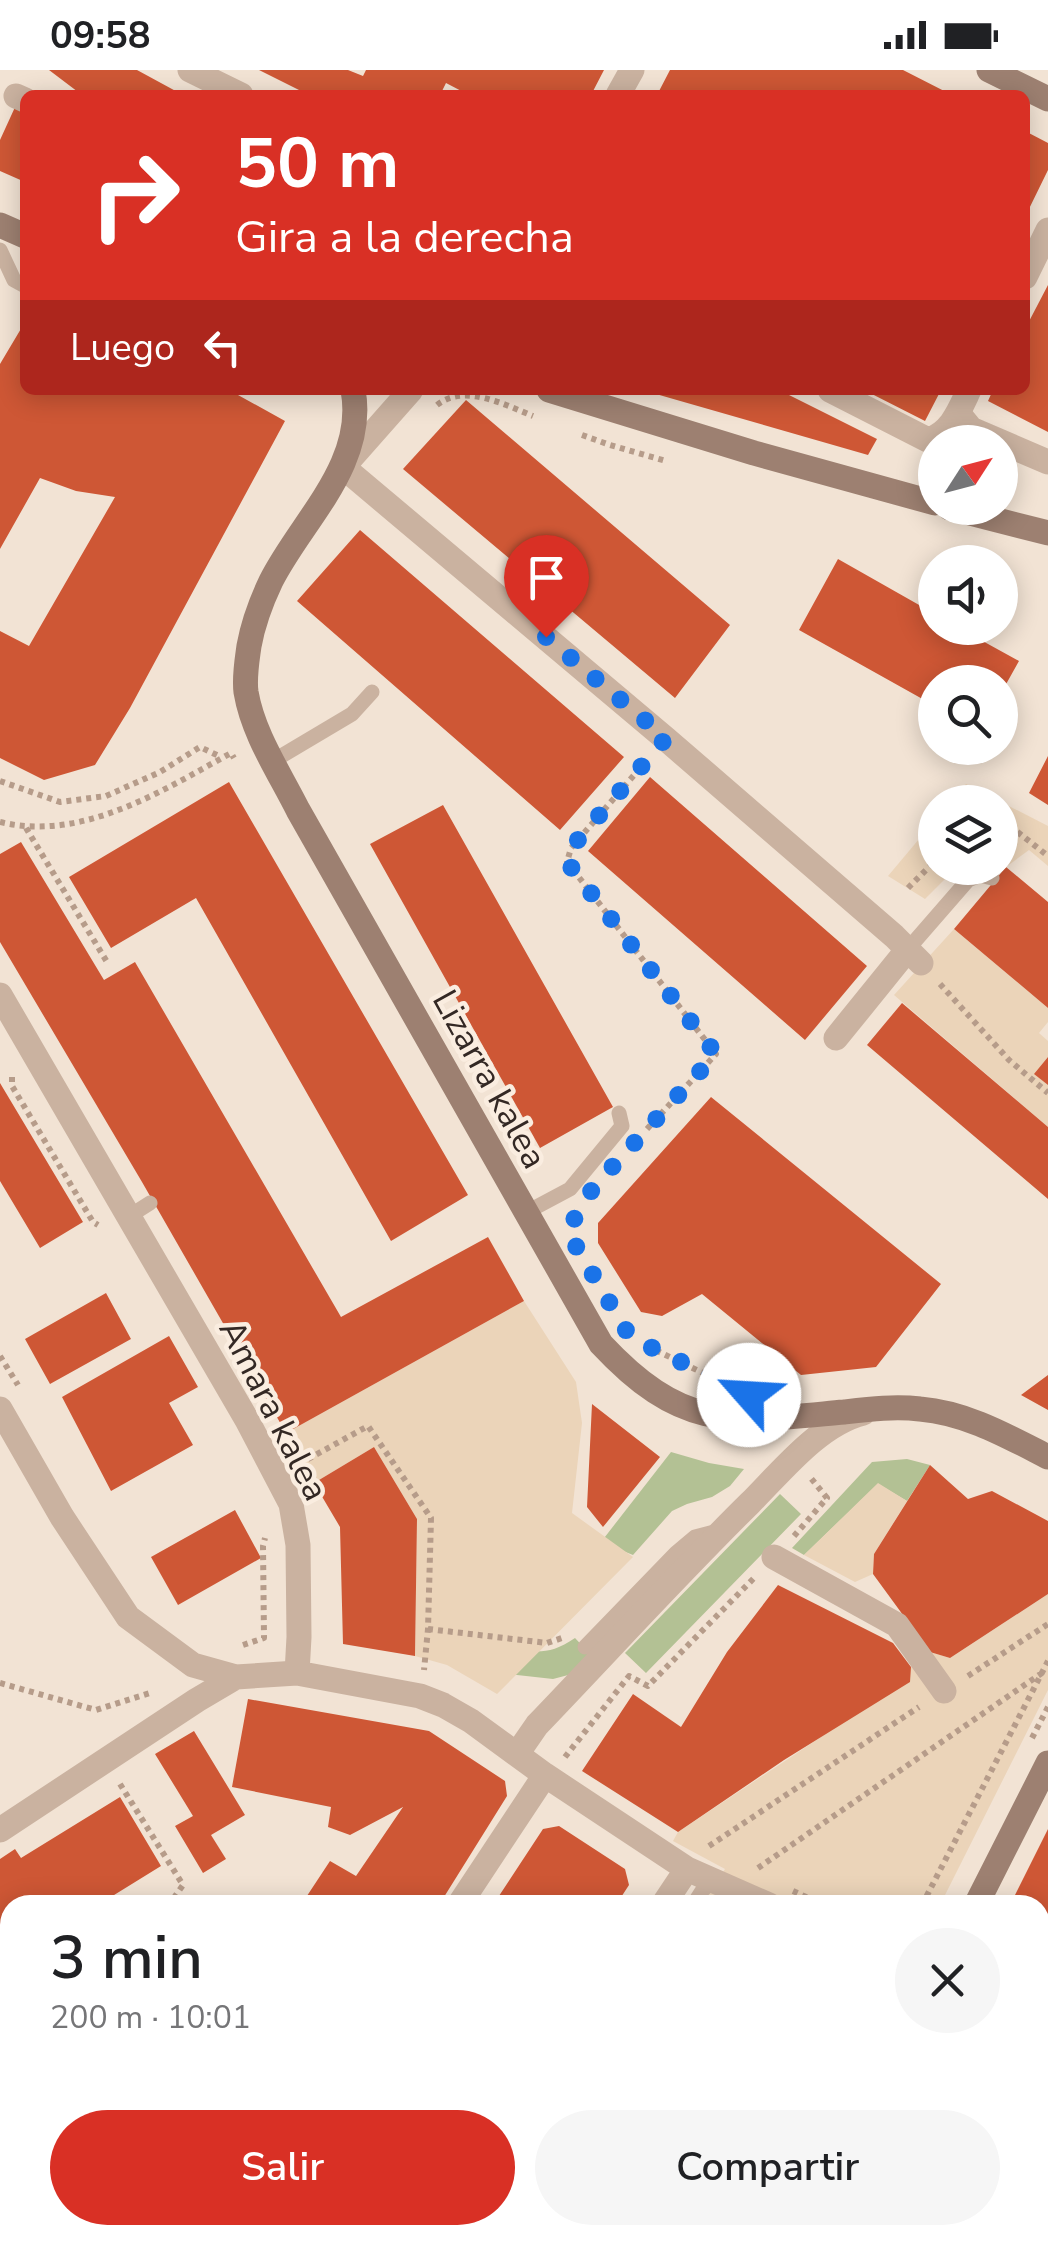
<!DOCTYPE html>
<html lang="es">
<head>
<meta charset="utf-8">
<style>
	:root { --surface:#fff; --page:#f6f6f6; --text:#202124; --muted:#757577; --accent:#d93025 }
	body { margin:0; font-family:"Nunito Sans",sans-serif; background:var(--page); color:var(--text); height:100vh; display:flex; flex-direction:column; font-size:38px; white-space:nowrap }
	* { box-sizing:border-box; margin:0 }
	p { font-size:32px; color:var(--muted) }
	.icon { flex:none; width:55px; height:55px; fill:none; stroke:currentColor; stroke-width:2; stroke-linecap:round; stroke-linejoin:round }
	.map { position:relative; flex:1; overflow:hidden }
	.drawer { position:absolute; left:0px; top:1825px; width:1050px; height:350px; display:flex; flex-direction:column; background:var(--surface); border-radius:30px 30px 0 0; box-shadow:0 5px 25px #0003 }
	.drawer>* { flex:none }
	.banner { position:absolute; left:20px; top:20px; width:1010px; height:305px; border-radius:15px; box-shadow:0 5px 25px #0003; background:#d93025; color:#fff; overflow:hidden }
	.needle { width:65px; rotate:54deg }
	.buttons { position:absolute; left:918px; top:355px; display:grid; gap:20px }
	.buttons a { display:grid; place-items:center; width:100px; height:100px; border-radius:50%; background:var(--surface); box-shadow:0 5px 25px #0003; font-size:50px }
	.pin { position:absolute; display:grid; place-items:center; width:85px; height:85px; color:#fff; margin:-102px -42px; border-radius:50% 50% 50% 0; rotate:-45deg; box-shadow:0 0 10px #0007 }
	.pin .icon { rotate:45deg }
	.me { position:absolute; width:110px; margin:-55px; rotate:296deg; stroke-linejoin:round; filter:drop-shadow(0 0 8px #0008) }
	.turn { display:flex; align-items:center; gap:35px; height:210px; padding:0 50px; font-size:45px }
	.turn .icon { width:130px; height:130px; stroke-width:2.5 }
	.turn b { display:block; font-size:70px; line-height:85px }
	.then { display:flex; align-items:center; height:95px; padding:0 50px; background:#0003; gap:20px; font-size:38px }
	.round { display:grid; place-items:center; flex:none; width:105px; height:105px; border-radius:52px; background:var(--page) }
	.headline { display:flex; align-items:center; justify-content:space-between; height:170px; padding:0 50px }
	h1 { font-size:60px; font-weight:600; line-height:75px }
	.primary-button { display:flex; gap:20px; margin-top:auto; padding:20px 50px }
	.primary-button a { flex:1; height:115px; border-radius:60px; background:var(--accent); color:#fff; font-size:40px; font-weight:600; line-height:115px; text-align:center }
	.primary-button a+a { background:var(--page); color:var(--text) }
	.status { display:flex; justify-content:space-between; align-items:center; height:70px; padding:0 50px; background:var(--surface); direction:ltr }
	.status svg { height:28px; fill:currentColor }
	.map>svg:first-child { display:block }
</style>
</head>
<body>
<div class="status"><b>09:58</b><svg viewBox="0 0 49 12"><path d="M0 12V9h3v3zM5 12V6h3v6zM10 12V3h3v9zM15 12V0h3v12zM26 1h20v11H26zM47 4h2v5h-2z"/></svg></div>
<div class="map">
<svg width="1048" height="2175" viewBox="0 0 1048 2175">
	<rect width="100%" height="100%" fill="#f2e3d4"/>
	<path fill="#b3c194" d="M 671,1382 L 709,1393 L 744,1399 L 730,1416 L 712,1427 L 687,1434 L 672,1441 L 633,1485 L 601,1472 Z
		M 907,1389 L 930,1395 L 907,1431 L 878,1414 L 804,1485 L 792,1478 L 872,1392 Z
		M 780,1424 L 801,1444 L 646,1603 L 625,1583 Z
		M 575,1568 L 592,1586 L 572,1604 L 553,1609 L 499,1603 L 499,1577 C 532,1581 546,1588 575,1568 Z"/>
	<path fill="#ebd4b9" d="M 966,714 L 1048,756 L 1048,796 L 1029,780 L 1006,797 L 1000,794 L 1000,732 L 950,732 Z
		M 935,750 L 935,798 L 956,798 L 925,829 L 888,806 Z
		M 954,859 L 1048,938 L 1048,952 L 1039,963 L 1048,971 L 1048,987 L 1035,1004 L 1048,1015 L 1048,1057 L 894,925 Z
		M 524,1231 L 576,1312 L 582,1353 L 572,1443 L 633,1487 L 497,1624 L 447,1595 L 415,1586 L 417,1449 L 374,1377 L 314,1413 L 286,1363 Z
		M 878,1413 L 907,1431 L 874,1484 L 873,1504 L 855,1512 L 804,1485 Z
		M 1048,1524 L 1048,1620 L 940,1835 L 702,1835 L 725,1799 L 673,1771 L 678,1762 L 830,1661 L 930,1582 L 950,1588 Z
		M 590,2165 L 715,2165 L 710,2175 L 583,2175 Z"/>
	<path fill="#ce5735" d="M 49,0 L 137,0 L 183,25 L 82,25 Z
		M 259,0 L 348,0 L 363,6 L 366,0 L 604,0 L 591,25 L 469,25 L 446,13 L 440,25 L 309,25 Z
		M 670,0 L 903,0 L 952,25 L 657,25 Z
		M 16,35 L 25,39 L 25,112 L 0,101 L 0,70 Z
		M 1025,61 L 1048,73 L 1048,100 L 1025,147 Z
		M 1048,215 L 1048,362 L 988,331 L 993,320 L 1025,320 L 1025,259 Z
		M 25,252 L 25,320 L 176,322 L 229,320 L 285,351 L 130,638 L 95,695 L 44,710 L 0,688 L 0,561 L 29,576 L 115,427 L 76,421 L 40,408 L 0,479 L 0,294 Z
		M 642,320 L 779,320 L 877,369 L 868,385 Z
		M 864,320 L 941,320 L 925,351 Z
		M 466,330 L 730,555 L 675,628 L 403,399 Z
		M 360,460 L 624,687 L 560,760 L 297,531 Z
		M 838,489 L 935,544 L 935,558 L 959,558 L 1019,591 L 1000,625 L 1000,612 L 935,612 L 935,636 L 799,560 Z
		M 1048,686 L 1048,735 L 1029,723 Z
		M 650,707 L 867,896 L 805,970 L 588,781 Z
		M 229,712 L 468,1125 L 391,1171 L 196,828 L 111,878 L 69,807 Z
		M 443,735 L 613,1037 L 540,1078 L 370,774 Z
		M 21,772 L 104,910 L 135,892 L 341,1247 L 488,1167 L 524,1231 L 286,1363 L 142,1112 L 0,872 L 0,784 Z
		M 1006,797 L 1048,832 L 1048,938 L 954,859 Z
		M 902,933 L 1048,1057 L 1048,1129 L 867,975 Z
		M 1048,987 L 1048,1015 L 1034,1004 Z
		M 0,1013 L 83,1152 L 40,1178 L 0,1111 Z
		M 711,1027 L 941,1214 L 876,1297 L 801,1305 L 702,1224 L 662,1246 L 641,1242 L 598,1173 L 598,1153 Z
		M 106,1223 L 131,1269 L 50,1314 L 25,1269 Z
		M 169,1266 L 198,1317 L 169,1333 L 193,1375 L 111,1421 L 62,1327 Z
		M 1048,1305 L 1048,1340 L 1021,1325 Z
		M 592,1334 L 660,1387 L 603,1457 L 587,1437 Z
		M 374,1377 L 417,1449 L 415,1586 L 343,1574 L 340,1457 L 314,1413 Z
		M 930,1395 L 968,1429 L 992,1421 L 1048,1451 L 1048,1524 L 950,1588 L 930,1582 L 873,1504 L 874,1484 Z
		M 235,1440 L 261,1488 L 178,1535 L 151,1487 Z
		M 778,1515 L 893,1573 L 911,1597 L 910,1612 L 784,1690 L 678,1762 L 582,1701 L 633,1624 L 681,1657 L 727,1582 Z
		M 248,1629 L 429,1661 L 505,1711 L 507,1726 L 439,1835 L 301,1835 L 330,1791 L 356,1806 L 403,1737 L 350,1765 L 328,1757 L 331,1737 L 232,1717 Z
		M 194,1661 L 245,1745 L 211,1765 L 226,1789 L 203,1803 L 175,1756 L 193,1746 L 155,1684 Z
		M 120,1727 L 161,1796 L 106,1830 L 109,1835 L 10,1835 L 10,1895 L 0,1900 L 0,1789 L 15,1779 L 21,1788 Z
		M 559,1756 L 625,1799 L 629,1815 L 616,1835 L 493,1835 L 543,1759 Z
		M 1048,1759 L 1048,1927 L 1040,1922 L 1040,1835 L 1010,1835 Z
		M 6,1950 L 10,1953 L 10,2018 L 0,2011 L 0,1958 Z
		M 1040,2002 L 1048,2007 L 1048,2125 L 1040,2121 Z
		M 79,2165 L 213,2165 L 206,2175 L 72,2175 Z
		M 277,2165 L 400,2165 L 393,2175 L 270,2175 Z
		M 844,2165 L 962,2165 L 957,2175 L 839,2175 Z"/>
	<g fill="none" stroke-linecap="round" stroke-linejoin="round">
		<path stroke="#b69c8a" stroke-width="6" stroke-dasharray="5 5" stroke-linecap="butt" d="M 437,335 C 465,313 505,335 533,346
			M 582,365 L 610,375 L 666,391
			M 0,711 L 60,732 L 106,726 L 160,702 L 200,677 L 221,687
			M 0,752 C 82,772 162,721 231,683 L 234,688
			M 26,758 L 107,892
			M 1000,759 L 1010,756 L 1048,786
			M 908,818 L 935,791
			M 940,914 L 1009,990 L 1048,1023
			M 12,1007 L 12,1016 L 93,1152 L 98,1155
			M 647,1059 L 716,984 L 567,792 L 571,778 L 648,689
			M 647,1276 L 730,1316
			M 0,1286 L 18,1315
			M 299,1394 L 368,1356 L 431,1448 L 428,1559 L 424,1600
			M 794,1466 L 827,1428 L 810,1407
			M 428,1559 L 547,1573 L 565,1567
			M 243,1575 L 264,1568 L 263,1476 L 265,1468
			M 968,1606 L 1048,1554
			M 0,1613 L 96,1640 L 153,1622
			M 1032,1668 L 1048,1637
			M 565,1687 L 629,1606 L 648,1616 L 754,1508
			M 120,1714 L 183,1815 L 169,1835
			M 709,1776 L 919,1637
			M 758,1798 L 1042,1603
			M 793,1821 L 824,1835
			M 922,1835 L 1048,1591
			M 0,2081 L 10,2066
			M 554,2175 L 561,2165
			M 695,2175 L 700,2165
			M 750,2175 L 755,2165"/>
		<path stroke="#cab2a0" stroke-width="15" d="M 0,180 L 14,210 L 25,216
			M 273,691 L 352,644 L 372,622
			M 908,879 L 968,810 L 980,805 L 992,808
			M 525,1143 L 570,1119 L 622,1056 L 619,1043
			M 128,1147 L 150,1133
			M 585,1577 L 676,1483 L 695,1467 L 718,1461
			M 693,1835 L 702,1821 L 713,1810"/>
		<path stroke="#cab2a0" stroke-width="25" d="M 190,0 L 241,25
			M 618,25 L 632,0
			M 16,26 L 25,30
			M 1025,207 L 1048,160
			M 411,320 L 343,397 L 666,669 L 894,866 L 921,893
			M 830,320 L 928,370 C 951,363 959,341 969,320
			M 958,343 L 971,359 L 1048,392
			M 0,925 L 247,1350 L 291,1434 L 298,1475 L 299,1567 L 297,1603
			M 836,968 L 908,879
			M 0,1339 L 62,1447 L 128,1547 L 193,1595 L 236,1607 L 297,1603 L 420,1626 L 443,1635 L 471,1651 L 545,1705 L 687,1799 L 769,1835
			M 774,1487 L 897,1555 L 944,1621
			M 517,1684 L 537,1655 C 608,1581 677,1505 750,1433 C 782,1401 819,1354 863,1343
			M 0,1760 L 197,1630 L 236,1607
			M 459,1835 L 545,1705
			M 663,1835 L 687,1799
			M 1040,1961 L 1048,1965
			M 231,2175 L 238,2165
			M 439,2175 L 446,2165"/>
		<path stroke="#9d8071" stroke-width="25" d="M 989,0 L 1048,29
			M 0,155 L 25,166
			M 353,320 C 367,394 301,451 271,511 C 261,532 253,554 249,576 C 247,591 244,607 246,622 C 253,664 279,702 298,740 L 601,1274 C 684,1363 733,1352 844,1342 C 870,1339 895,1336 920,1339 C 967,1343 1007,1366 1048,1387
			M 549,320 L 754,383 L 935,433
			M 950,438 L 1048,463
			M 976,1835 L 1048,1693
			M 804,2175 L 809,2165"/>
	</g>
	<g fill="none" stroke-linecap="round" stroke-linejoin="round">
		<path stroke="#1a73e8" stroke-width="18" stroke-dasharray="0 32.4" d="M 546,567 L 666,668 L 571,778 L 567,792 L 716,984 L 593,1118 L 567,1161 L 630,1267 L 749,1325"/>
	</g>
	<g text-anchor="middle" stroke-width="9" stroke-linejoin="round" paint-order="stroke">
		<g font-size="35" fill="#332824" stroke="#faede0">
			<text transform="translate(490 1009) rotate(61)" y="12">Lizarra kalea</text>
			<text transform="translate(274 1340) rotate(63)" y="12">Amara kalea</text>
		</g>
	</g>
</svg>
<div class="buttons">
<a><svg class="needle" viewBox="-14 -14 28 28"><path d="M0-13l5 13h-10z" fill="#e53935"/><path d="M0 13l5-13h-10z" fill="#757577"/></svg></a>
<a><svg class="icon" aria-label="sound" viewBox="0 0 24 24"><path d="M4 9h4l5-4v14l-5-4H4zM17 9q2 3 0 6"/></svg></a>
<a><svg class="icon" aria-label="search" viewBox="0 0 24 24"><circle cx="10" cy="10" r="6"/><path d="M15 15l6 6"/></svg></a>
<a><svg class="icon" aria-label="layers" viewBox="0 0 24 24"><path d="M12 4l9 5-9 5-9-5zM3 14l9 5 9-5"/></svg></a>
</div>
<div class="pin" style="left:546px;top:567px;background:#d93025"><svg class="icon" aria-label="arrive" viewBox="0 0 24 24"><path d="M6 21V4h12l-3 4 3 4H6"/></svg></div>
<svg class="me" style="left:749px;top:1325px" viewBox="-20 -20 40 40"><circle r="19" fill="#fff"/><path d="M0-13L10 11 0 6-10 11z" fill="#1a73e8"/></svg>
<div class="banner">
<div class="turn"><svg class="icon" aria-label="right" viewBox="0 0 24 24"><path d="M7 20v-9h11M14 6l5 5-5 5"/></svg><div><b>50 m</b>Gira a la derecha</div></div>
<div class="then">Luego<svg class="icon" aria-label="left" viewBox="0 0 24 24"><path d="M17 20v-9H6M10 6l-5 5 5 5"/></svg></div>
</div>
<section class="drawer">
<div class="headline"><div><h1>3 min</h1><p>200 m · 10:01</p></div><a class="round"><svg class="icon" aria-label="close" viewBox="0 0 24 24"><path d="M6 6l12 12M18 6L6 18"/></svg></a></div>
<div class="primary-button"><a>Salir</a><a>Compartir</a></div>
</section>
</div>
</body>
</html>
